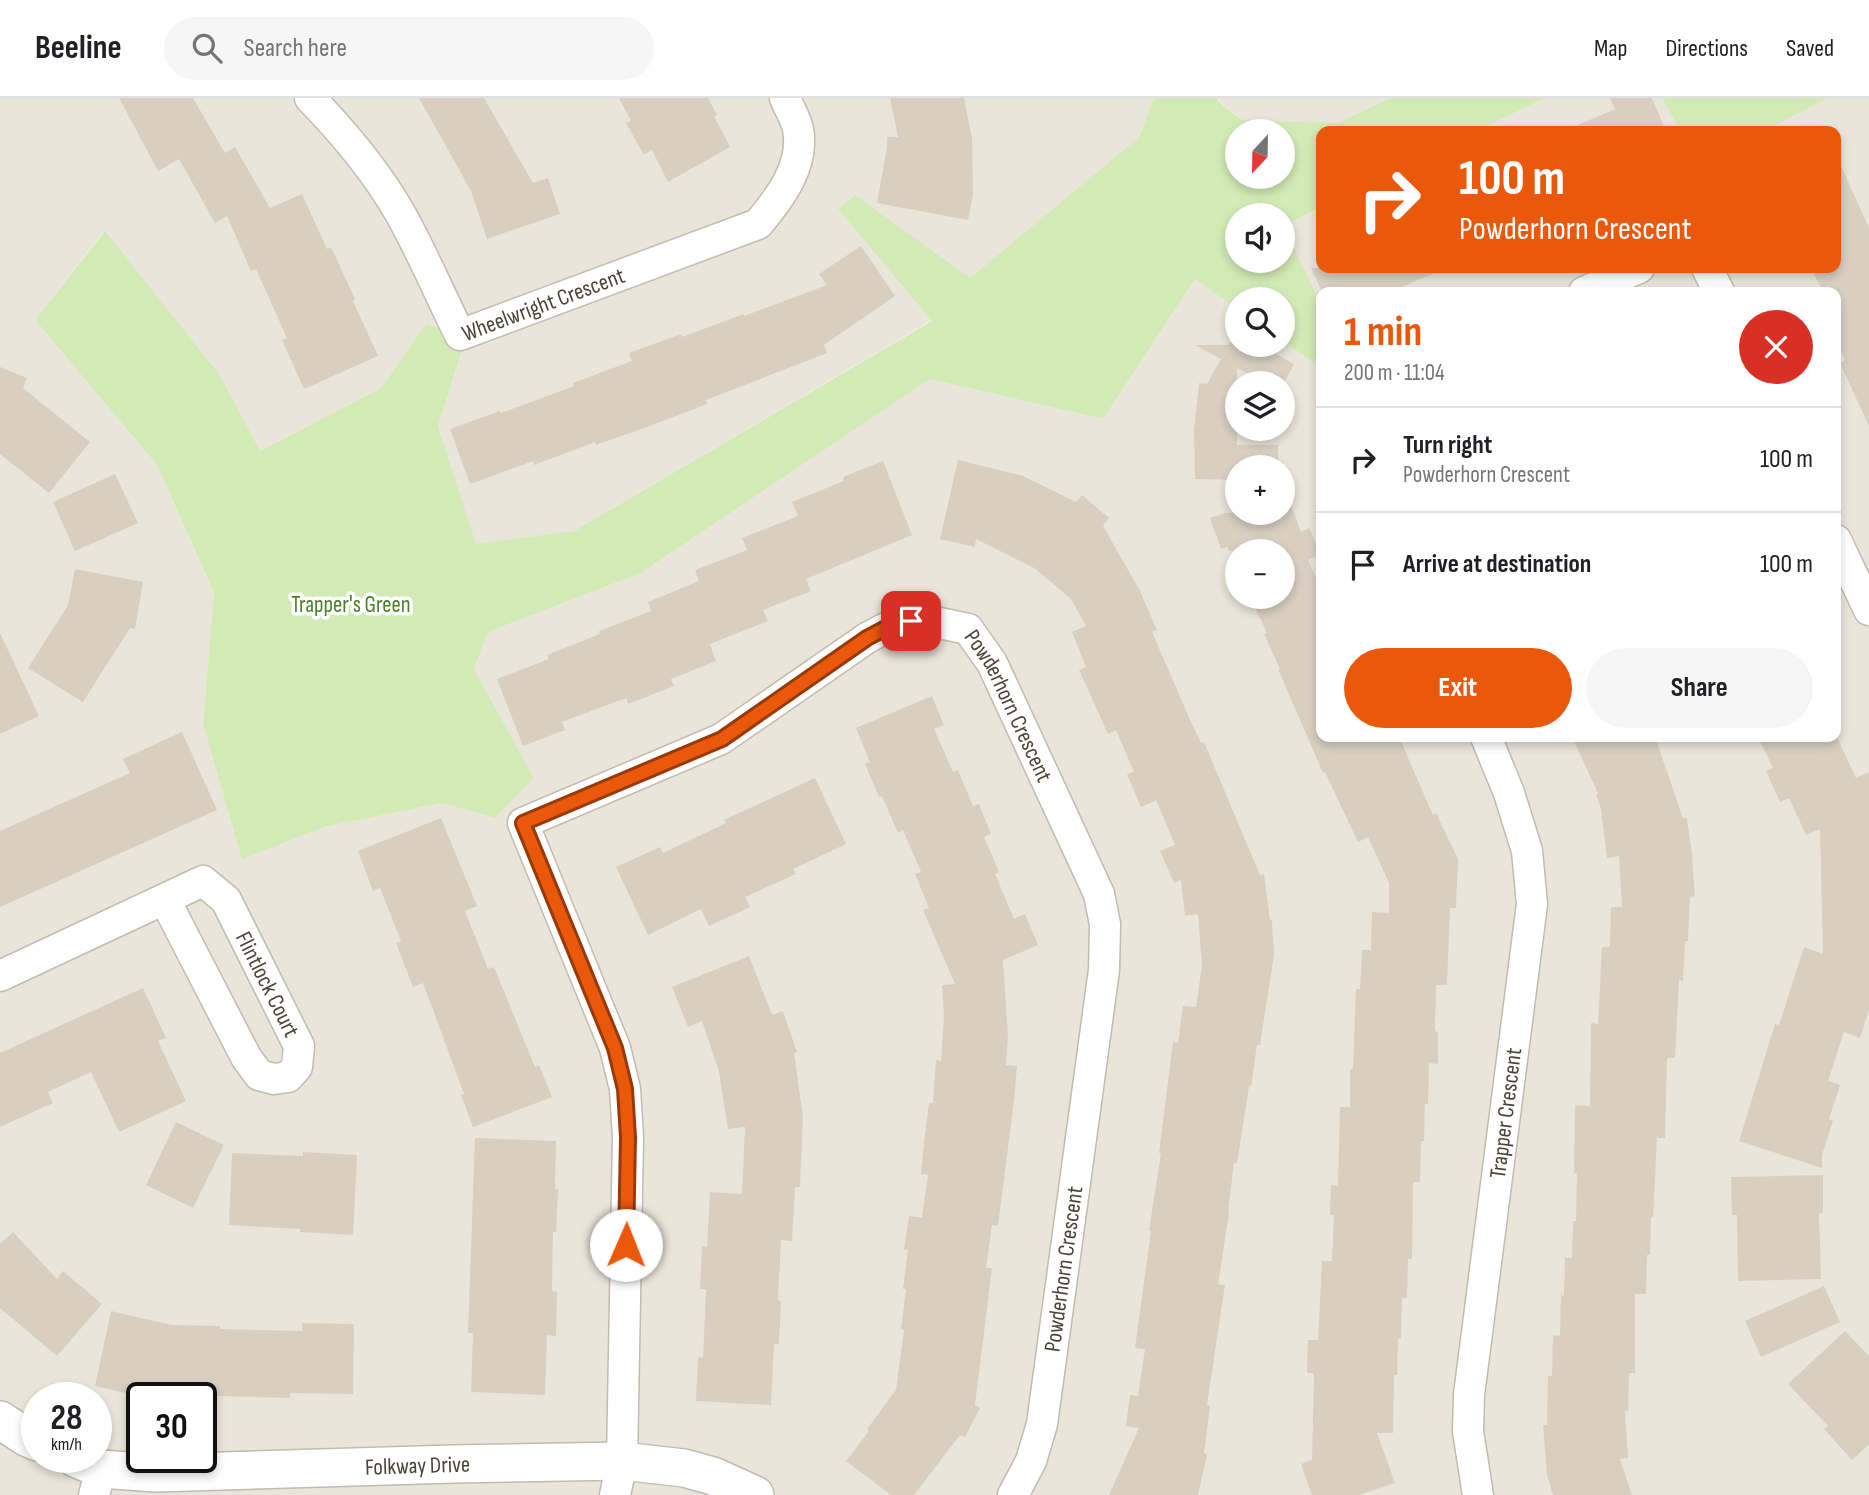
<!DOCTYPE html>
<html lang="en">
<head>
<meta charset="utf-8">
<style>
	:root { --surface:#fff; --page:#f6f6f6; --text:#202124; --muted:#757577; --line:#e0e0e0; --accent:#ea580c }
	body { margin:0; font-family:"Sofia Sans Condensed",sans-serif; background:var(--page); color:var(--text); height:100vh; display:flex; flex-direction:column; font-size:26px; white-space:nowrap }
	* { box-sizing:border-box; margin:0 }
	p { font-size:23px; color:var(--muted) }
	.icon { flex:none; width:38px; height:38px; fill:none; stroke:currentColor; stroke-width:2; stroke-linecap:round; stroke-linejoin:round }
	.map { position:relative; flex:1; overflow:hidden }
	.sheet { position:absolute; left:1316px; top:189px; width:525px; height:455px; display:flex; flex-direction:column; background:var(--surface); border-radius:14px; box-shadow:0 4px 10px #0003 }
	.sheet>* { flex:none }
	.guide { position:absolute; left:1316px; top:28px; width:525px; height:147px; border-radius:14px; box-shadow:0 4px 10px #0003; background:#ea580c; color:#fff; overflow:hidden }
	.needle { width:46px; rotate:202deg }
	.fabs { position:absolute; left:1225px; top:21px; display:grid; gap:14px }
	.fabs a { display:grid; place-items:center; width:70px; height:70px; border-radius:50%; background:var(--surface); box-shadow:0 4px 10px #0003; font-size:35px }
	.speed { position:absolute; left:21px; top:1284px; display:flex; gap:14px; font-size:35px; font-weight:700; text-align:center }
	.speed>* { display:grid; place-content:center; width:91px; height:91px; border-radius:50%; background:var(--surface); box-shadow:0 4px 10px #0003; line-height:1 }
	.speed small { font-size:18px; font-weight:400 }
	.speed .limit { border:4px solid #111; border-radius:10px; background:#fff; color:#111 }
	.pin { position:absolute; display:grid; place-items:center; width:60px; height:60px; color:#fff; margin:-30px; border-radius:14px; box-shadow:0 4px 10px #0006 }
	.me { position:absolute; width:77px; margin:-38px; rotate:1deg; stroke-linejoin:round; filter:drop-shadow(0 0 5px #0008) }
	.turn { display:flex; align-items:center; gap:24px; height:147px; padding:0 28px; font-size:32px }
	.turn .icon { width:91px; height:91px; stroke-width:2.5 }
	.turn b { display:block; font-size:49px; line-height:60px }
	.round { display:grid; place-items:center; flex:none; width:74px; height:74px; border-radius:37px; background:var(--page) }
	.headline { display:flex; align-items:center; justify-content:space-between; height:119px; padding:0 28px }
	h1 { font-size:42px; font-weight:700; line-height:52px; color:var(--accent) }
	.primary-button { display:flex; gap:14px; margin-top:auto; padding:14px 28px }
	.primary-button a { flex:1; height:80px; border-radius:42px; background:var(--accent); color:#fff; font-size:28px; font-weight:700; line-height:80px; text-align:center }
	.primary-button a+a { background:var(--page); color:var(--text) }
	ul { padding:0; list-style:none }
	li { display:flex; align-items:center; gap:21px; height:105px; padding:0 28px; border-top:2px solid var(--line) }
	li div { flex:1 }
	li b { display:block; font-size:26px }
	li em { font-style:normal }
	header { display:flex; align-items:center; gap:42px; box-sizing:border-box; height:98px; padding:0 35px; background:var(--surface); border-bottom:2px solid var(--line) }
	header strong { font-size:33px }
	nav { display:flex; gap:38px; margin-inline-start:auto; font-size:24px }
	.search { width:490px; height:63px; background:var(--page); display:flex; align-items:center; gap:18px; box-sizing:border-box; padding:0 24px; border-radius:38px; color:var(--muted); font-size:26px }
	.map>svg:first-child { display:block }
</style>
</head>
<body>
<header>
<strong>Beeline</strong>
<div class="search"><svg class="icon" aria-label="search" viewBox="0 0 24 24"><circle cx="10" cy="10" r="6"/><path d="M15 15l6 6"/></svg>Search here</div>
<nav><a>Map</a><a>Directions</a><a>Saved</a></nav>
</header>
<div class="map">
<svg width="1869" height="1397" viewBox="0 0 1869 1397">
	<rect width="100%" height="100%" fill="#f6f3ec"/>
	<path fill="#eae5da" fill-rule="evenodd" d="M 0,0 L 1154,0 L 1139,39 L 970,180 L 838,111 L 932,222 L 574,433 L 476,447 L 438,328 L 466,239 L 426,226 L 381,290 L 259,353 L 220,277 L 104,133 L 35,222 L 157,367 L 214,496 L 203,626 L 242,760 L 324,729 L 442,705 L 495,720 L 534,680 L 474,571 L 488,534 L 641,475 L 930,281 L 1103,321 L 1195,181 L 1237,211 L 1237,247 L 1283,247 L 1283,243 L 1321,270 L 1321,639 L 1836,639 L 1836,194 L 1321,194 L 1321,205 L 1283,128 L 1321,109 L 1321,170 L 1836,170 L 1836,33 L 1765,33 L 1828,0 L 1869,0 L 1869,1397 L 0,1397 ZM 1237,285 L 1283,285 L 1283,331 L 1237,331 ZM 1237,369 L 1283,369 L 1283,415 L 1237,415 ZM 1237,453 L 1283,453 L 1283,499 L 1237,499 ZM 37,1300 L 96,1300 L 96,1360 L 37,1360 ZM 142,1300 L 201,1300 L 201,1360 L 142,1360 Z
		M 1218,0 L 1390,0 L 1338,25 L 1241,22 L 1218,2 Z
		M 1545,0 L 1662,0 L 1680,33 L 1477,33 Z"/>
	<path fill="#d2eab5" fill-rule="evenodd" d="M 1154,0 L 1218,0 L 1218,3 L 1241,22 L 1338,25 L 1390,0 L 1545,0 L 1477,33 L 1321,33 L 1321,109 L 1283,128 L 1321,205 L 1321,270 L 1283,243 L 1283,201 L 1237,201 L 1237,211 L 1195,181 L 1103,321 L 930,281 L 641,475 L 488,534 L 474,571 L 534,680 L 495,720 L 442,705 L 324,729 L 242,761 L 203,626 L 214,495 L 157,367 L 35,222 L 105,133 L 220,277 L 260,353 L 381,290 L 426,226 L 466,239 L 438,328 L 476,446 L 574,433 L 932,223 L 838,111 L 855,97 L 970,180 L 1139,39 ZM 1237,33 L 1283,33 L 1283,79 L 1237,79 ZM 1237,117 L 1283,117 L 1283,163 L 1237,163 Z
		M 1662,0 L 1828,0 L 1765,33 L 1680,33 Z"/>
	<path fill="#d8cfc1" d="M 119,0 L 193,0 L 225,55 L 235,49 L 270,110 L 302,96 L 327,151 L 331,149 L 355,201 L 353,203 L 378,258 L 304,291 L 282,242 L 287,240 L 256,171 L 251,173 L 227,118 L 215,125 L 179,61 L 158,73 Z
		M 419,0 L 484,0 L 533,85 L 548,80 L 560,116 L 487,141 L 471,93 Z
		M 619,0 L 708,0 L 717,17 L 714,18 L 730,49 L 668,84 L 652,52 L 644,57 L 626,25 L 631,23 Z
		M 890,0 L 964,0 L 972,40 L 973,97 L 968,122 L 877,105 L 887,50 L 887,39 L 898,39 Z
		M 1610,0 L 1652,0 L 1666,33 L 1564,33 L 1615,11 Z
		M 1836,57 L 1869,130 L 1869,328 L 1840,265 L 1845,262 L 1836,243 L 1836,194 L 1823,194 L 1811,170 L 1836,170 Z
		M 861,148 L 895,198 L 824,247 L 827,255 L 706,302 L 707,306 L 655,326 L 596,347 L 595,344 L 534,367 L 533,363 L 470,386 L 450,331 L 500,313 L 501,315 L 574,288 L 573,285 L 632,263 L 629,255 L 681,236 L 682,239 L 744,216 L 744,218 L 827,187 L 819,176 Z
		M 1311,170 L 1446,170 L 1390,194 L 1322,194 Z
		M 1237,232 L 1237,247 L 1260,247 L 1294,266 L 1284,285 L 1265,285 L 1237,270 L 1237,347 L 1278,347 L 1278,369 L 1237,369 L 1237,382 L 1195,381 L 1194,332 L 1199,285 L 1207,286 L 1221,261 L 1195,247 L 1229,247 Z
		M 0,269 L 27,280 L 23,290 L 90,344 L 49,395 L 0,356 Z
		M 958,362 L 1023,378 L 1076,404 L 1082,397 L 1109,420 L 1103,428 L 1140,493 L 1157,532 L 1152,534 L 1191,624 L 1201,645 L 1204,644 L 1260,777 L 1264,776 L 1270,822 L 1272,822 L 1274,857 L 1260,947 L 1257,947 L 1251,988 L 1249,988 L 1237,1066 L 1234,1065 L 1228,1115 L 1229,1115 L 1218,1186 L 1225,1187 L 1207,1307 L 1210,1308 L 1204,1355 L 1207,1356 L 1198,1397 L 1109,1397 L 1139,1330 L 1126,1328 L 1130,1297 L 1138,1298 L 1145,1251 L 1135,1250 L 1151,1133 L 1149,1133 L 1161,1055 L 1159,1055 L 1173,944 L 1178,945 L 1183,908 L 1196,909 L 1202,867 L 1198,816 L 1185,818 L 1181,782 L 1174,785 L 1160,753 L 1175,747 L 1156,702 L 1141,709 L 1127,676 L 1134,674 L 1116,632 L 1108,636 L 1079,572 L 1086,569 L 1072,534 L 1086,528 L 1071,501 L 1034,470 L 976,441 L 975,449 L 940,441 Z
		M 883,363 L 912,437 L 806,481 L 811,493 L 763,512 L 768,523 L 710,546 L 716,563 L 671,581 L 674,588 L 628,606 L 626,600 L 562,624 L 565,632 L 523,648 L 497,581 L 549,561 L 547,557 L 600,536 L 599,533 L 651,513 L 648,504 L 699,483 L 695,472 L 747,452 L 742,440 L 798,418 L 792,404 L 844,383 L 843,379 Z
		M 115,376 L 138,425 L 75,453 L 53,404 Z
		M 1283,392 L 1285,392 L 1301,434 L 1309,430 L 1321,456 L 1308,462 L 1321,490 L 1321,639 L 1399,639 L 1433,717 L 1436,715 L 1458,761 L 1456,810 L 1450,810 L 1447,887 L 1436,887 L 1435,933 L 1438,934 L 1438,966 L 1429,965 L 1428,1006 L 1425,1006 L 1424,1043 L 1421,1043 L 1420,1084 L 1413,1084 L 1412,1161 L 1408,1161 L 1407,1200 L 1402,1200 L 1401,1241 L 1398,1241 L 1397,1277 L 1394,1277 L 1393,1335 L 1377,1335 L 1395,1385 L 1359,1397 L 1312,1397 L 1301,1366 L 1312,1362 L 1314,1275 L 1307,1275 L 1308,1242 L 1318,1242 L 1322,1163 L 1332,1163 L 1334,1117 L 1330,1117 L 1331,1087 L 1338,1088 L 1340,1009 L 1350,1009 L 1350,971 L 1353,971 L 1356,891 L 1360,891 L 1362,852 L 1371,852 L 1372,814 L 1389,815 L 1389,785 L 1368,739 L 1358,744 L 1325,674 L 1323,675 L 1278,571 L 1280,571 L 1264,536 L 1267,535 L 1250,499 L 1283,499 L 1283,453 L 1229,453 L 1227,449 L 1221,451 L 1210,420 L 1225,415 L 1283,415 Z
		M 75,471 L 143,484 L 135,531 L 130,530 L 83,604 L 28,570 L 68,507 Z
		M 0,535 L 39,618 L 0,636 Z
		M 932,598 L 944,627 L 934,631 L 953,674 L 958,672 L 973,708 L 979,706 L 991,736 L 984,739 L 999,774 L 995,776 L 1014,821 L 1025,816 L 1038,847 L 1003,862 L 1008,940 L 1006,967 L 1017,968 L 1014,1003 L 998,1128 L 992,1127 L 986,1170 L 992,1170 L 975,1307 L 980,1310 L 965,1339 L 960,1337 L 914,1397 L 891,1397 L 846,1363 L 869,1333 L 867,1331 L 896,1292 L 904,1232 L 901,1231 L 906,1191 L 903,1191 L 908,1152 L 904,1152 L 909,1118 L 922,1120 L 928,1077 L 921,1076 L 925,1036 L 929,1005 L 933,1005 L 936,962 L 941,963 L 944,918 L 942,887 L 955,886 L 923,812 L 929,810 L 915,776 L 921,774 L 903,732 L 898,735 L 882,698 L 879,699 L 865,666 L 870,664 L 856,630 Z
		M 182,634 L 217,712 L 0,809 L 0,733 L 130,675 L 123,661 Z
		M 1572,639 L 1655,639 L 1683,720 L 1687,720 L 1692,756 L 1695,798 L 1690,799 L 1688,843 L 1685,843 L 1683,883 L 1679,882 L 1675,960 L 1667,960 L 1665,1040 L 1657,1040 L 1653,1119 L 1651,1119 L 1650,1157 L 1647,1157 L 1646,1196 L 1635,1196 L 1635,1275 L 1629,1275 L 1628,1313 L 1625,1313 L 1628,1360 L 1620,1361 L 1632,1397 L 1553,1397 L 1547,1377 L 1543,1327 L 1547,1327 L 1548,1278 L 1552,1278 L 1553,1237 L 1560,1238 L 1561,1197 L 1564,1198 L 1565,1160 L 1572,1160 L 1573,1123 L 1576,1123 L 1577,1075 L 1574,1075 L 1575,1007 L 1590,1008 L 1591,925 L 1598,926 L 1602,849 L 1610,849 L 1611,809 L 1622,809 L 1619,758 L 1607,760 L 1601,711 L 1596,696 L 1598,695 Z
		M 1758,639 L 1837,639 L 1856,680 L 1869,674 L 1869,911 L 1860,940 L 1844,934 L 1828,983 L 1840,987 L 1829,1021 L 1833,1023 L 1822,1057 L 1822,1070 L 1739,1043 L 1775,926 L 1779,927 L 1804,849 L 1823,856 L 1820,731 L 1806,737 L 1789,700 L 1780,704 L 1766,673 L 1773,670 Z
		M 815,680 L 846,746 L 793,771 L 796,776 L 745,799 L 750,809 L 709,828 L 701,811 L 648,837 L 616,769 L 660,749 L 663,755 L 726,725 L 724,722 Z
		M 441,720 L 477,808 L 465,813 L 488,871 L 494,869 L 535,969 L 539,967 L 552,999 L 473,1029 L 461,997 L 464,996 L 423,885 L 413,889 L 396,845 L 401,843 L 380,790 L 373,793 L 358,753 Z
		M 749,858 L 772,917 L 783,913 L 797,954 L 794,955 L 803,1019 L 800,1089 L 795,1089 L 792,1143 L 781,1142 L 778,1202 L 781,1203 L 779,1246 L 774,1246 L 771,1307 L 696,1303 L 698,1259 L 703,1260 L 706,1191 L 700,1191 L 702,1148 L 707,1149 L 710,1094 L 742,1096 L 745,1029 L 728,1031 L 719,974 L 702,923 L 688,929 L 672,889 Z
		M 143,890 L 166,940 L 158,943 L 186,1003 L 119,1034 L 91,974 L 48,994 L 53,1005 L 0,1029 L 0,955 Z
		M 176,1024 L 224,1047 L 193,1110 L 146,1087 Z
		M 475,1040 L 556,1043 L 555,1091 L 558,1091 L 556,1134 L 553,1134 L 552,1193 L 557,1194 L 556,1238 L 547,1237 L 545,1297 L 471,1294 L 473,1235 L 468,1235 Z
		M 303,1054 L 357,1057 L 353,1137 L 300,1134 L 300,1131 L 229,1127 L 232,1055 L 303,1058 Z
		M 1823,1077 L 1823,1115 L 1819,1115 L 1821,1181 L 1738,1183 L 1737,1117 L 1732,1117 L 1731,1079 Z
		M 13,1134 L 57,1181 L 63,1173 L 102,1206 L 57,1258 L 0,1210 L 0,1146 Z
		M 1824,1188 L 1840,1224 L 1761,1259 L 1745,1223 Z
		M 111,1213 L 172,1227 L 220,1228 L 220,1231 L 302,1233 L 302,1225 L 354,1226 L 353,1296 L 290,1295 L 290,1300 L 143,1296 L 143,1299 L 95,1288 Z
		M 1845,1233 L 1869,1258 L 1869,1346 L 1852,1362 L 1824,1331 L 1828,1328 L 1788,1286 Z"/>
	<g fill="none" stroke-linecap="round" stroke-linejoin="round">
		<g stroke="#c2bbae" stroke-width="33">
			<g id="minor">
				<path id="s1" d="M 310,0 C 343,34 376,73 400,115 C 422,154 440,197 460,237 L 758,126 C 780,100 805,67 798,31 C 796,21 789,10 785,0"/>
				<path d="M 1707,170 L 1719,194"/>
				<path d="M 1584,194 L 1639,170"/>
				<path d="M 1836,442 L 1869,512"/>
				<path id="s2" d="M 0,878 L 203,783 L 226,802 L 299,948 L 297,969 L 288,979 L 274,981 L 259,977 L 246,959 L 165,802"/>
				<path d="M 94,1397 L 101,1371"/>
				<path id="s3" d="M 615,1397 L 622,1363 L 628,1039 L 625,991 L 615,950 L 523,725 L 721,641 L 867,540 L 897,524 L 925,522 L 968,531 L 992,565 L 1099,796 L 1105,826 L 1104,872 L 1042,1326 L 1031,1363 L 1013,1397"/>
				<path id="s4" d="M 1478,1397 L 1468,1333 L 1469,1297 L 1532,806 L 1527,753 L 1509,695 L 1486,639"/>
			</g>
		</g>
		<g stroke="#c2bbae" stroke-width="40">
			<g id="tertiary">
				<path d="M 0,1322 L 26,1339 L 37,1344"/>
				<path id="s5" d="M 75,1360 L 101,1371 L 156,1375 L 453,1366 L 622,1363 L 684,1370 L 713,1378 L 755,1397"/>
			</g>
		</g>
		<use href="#minor" stroke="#fff" stroke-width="30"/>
		<use href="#tertiary" stroke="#fff" stroke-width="37"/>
	</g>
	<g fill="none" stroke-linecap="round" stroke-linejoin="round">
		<g stroke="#983908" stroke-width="18">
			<path id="route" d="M 626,1147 L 628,1039 L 625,991 L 615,950 L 523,725 L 722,641 L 867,540 L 897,524 L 911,523"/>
		</g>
		<use href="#route" stroke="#ea580c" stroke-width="12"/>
	</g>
	<g text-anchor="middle" stroke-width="7" stroke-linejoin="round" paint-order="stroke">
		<g font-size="23" fill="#4b4439" stroke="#fff">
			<text dy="8" stroke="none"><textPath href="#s1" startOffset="371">Wheelwright Crescent</textPath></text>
			<text dy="8" stroke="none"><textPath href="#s3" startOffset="1278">Powderhorn Crescent</textPath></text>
			<text dy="8" stroke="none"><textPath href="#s2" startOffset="348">Flintlock Court</textPath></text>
			<text dy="8" stroke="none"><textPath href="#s4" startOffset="385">Trapper Crescent</textPath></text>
			<text transform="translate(1063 1171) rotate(-82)" y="8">Powderhorn Crescent</text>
			<text dy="8" stroke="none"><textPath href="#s5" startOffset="345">Folkway Drive</textPath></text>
		</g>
		<g font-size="23" fill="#4a7f2a" stroke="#fff">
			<text x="351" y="514">Trapper's Green</text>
		</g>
	</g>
</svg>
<div class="fabs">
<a><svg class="needle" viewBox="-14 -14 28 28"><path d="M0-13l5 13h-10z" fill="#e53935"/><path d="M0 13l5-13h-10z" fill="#757577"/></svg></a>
<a><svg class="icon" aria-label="sound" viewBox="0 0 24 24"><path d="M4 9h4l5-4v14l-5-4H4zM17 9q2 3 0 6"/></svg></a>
<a><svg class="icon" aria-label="search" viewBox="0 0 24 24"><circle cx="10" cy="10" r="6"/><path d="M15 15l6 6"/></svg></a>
<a><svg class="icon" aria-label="layers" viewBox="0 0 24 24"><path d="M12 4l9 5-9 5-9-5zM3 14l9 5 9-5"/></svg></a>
<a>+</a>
<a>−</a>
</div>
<div class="speed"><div>28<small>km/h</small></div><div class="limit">30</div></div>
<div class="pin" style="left:911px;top:523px;background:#d93025"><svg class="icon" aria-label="arrive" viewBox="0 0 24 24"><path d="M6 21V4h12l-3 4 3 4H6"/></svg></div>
<svg class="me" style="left:626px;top:1147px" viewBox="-20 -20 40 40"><circle r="19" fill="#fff"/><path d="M0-13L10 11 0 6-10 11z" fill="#ea580c"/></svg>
<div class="guide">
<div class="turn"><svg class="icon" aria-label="right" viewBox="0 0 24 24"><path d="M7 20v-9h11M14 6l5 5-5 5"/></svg><div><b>100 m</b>Powderhorn Crescent</div></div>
</div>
<section class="sheet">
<div class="headline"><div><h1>1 min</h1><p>200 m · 11:04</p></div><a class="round" style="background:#d93025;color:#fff"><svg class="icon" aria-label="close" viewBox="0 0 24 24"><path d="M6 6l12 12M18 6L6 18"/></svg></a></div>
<ul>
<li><svg class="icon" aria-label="right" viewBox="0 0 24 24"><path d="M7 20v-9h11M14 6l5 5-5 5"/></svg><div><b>Turn right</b><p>Powderhorn Crescent</p></div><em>100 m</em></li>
<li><svg class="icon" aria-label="arrive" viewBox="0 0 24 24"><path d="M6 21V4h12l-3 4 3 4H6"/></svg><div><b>Arrive at destination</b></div><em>100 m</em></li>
</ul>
<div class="primary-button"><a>Exit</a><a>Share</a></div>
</section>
</div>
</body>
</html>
